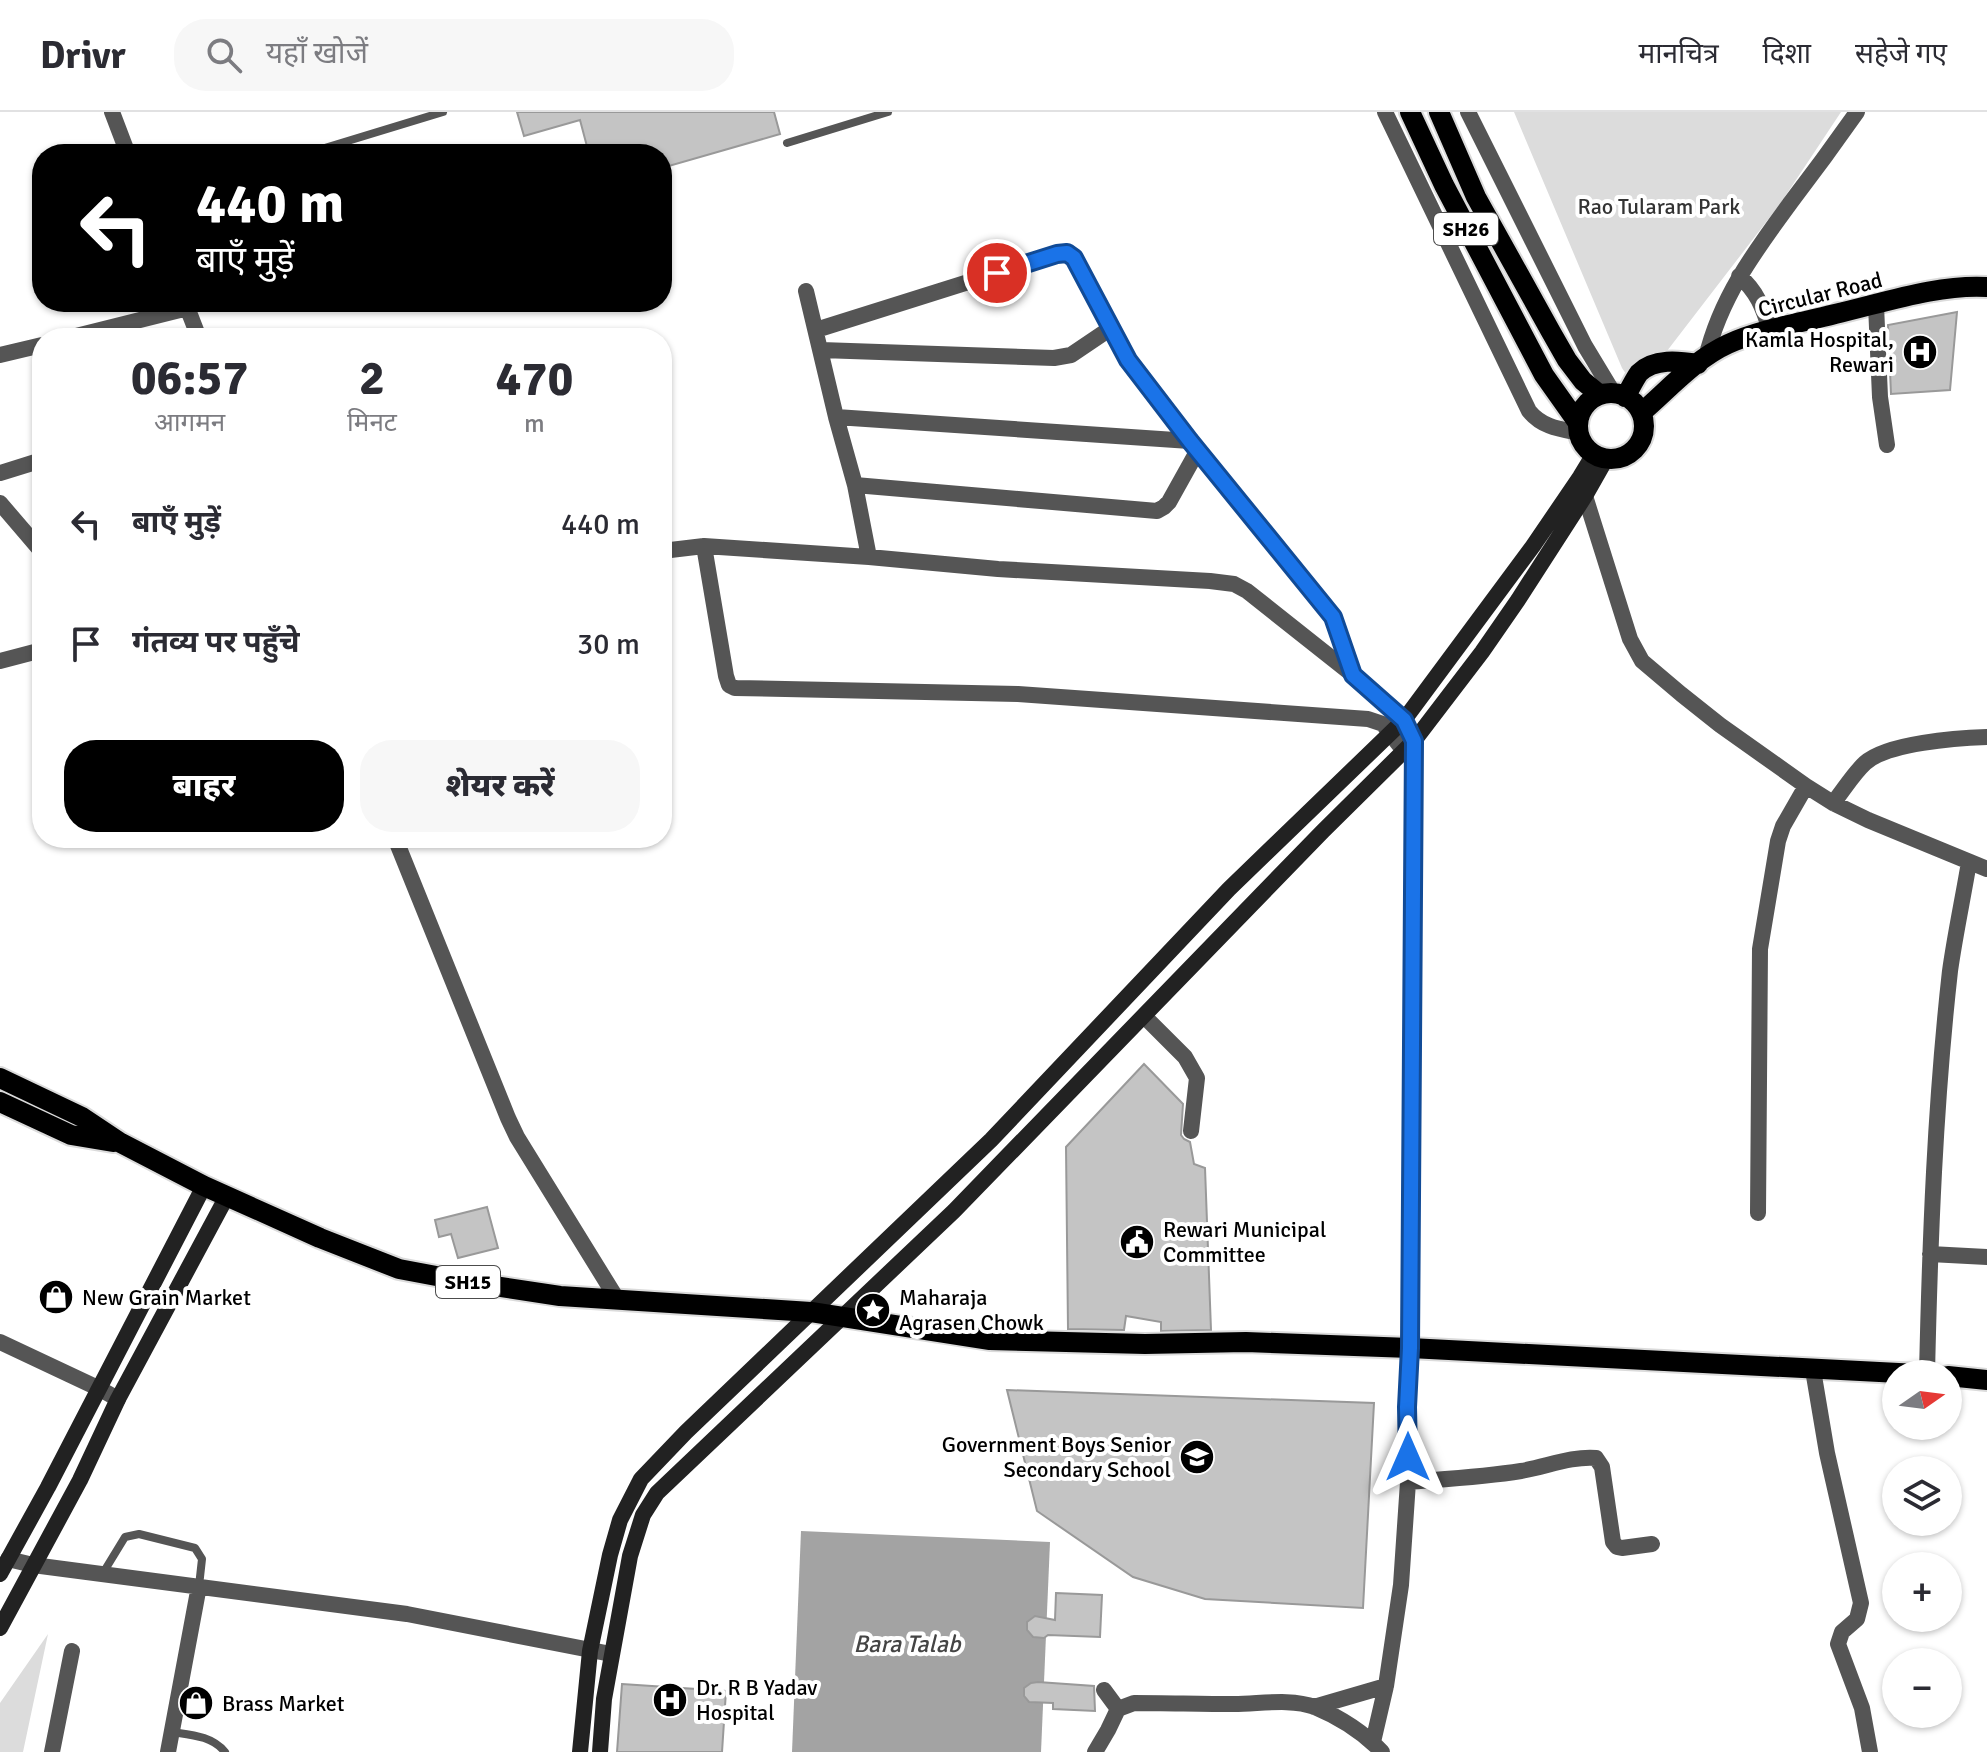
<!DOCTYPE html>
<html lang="hi">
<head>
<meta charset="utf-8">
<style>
	:root { --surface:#fff; --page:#f7f7f7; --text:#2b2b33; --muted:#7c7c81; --line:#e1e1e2; --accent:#000 }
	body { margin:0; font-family:Signika,"Noto Sans Devanagari",sans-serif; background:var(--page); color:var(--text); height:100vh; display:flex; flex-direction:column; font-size:30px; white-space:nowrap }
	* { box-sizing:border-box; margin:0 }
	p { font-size:26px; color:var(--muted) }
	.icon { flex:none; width:44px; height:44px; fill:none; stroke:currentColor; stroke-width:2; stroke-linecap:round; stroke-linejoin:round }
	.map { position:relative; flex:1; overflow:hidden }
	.side { position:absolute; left:32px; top:216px; width:640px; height:520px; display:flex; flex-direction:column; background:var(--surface); border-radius:32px; box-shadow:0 2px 6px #0004 }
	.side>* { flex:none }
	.hud { position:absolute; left:32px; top:32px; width:640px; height:168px; border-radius:32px; box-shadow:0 2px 6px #0004; background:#000; color:#fff; overflow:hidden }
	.needle { width:52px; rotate:76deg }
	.buttons { position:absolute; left:1882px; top:1248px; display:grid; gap:16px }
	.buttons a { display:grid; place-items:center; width:80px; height:80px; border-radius:50%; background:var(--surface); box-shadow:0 2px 6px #0004; font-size:40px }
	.pin { position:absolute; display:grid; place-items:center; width:68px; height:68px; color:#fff; margin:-34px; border:4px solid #fff; border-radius:50%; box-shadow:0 2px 8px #0007 }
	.me { position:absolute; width:88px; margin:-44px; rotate:0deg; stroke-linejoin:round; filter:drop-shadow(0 0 6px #0008) }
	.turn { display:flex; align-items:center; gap:28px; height:168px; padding:0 32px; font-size:36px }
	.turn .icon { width:104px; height:104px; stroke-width:2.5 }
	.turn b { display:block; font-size:56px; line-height:68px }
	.eta { display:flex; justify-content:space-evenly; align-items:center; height:136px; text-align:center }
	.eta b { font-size:48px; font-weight:800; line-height:56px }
	.primary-button { display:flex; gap:16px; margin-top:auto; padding:16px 32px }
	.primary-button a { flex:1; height:92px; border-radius:32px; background:var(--accent); color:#fff; font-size:32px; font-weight:800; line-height:92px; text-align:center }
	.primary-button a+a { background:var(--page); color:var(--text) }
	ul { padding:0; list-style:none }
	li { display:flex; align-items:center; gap:24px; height:120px; padding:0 32px }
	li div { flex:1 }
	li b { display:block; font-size:30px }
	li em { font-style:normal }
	header { display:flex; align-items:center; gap:48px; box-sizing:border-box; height:112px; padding:0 40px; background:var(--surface); border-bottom:2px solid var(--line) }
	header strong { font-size:38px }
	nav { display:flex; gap:44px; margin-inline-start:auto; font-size:28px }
	.search { width:560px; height:72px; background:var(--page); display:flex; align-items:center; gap:20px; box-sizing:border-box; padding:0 28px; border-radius:32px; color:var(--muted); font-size:30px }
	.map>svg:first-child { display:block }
</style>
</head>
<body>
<header>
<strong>Drivr</strong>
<div class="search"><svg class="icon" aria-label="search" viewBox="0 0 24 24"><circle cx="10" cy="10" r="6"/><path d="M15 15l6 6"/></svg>यहाँ खोजें</div>
<nav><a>मानचित्र</a><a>दिशा</a><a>सहेजे गए</a></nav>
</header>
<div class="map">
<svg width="1987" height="1640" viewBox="0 0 1987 1640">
	<rect width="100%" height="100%" fill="#fff"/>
	<path fill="#dcdcdc" d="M 1514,0 L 1841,0 L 1780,92 L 1637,278 L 1622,256 Z
		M 48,1522 L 23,1640 L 0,1640 L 0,1591 Z"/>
	<path fill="#a3a3a3" d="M 801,1419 L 1050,1430 L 1041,1640 L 792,1640 Z"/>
	<path fill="#c4c4c4" stroke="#999" stroke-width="2" d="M 517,0 L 774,0 L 780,22 L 662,56 L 662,42 L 589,42 L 580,8 L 524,24 Z
		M 1957,200 L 1950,278 L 1891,282 L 1888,213 Z
		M 1144,952 L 1183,992 L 1181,1023 L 1184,1027 L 1190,1030 L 1194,1052 L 1205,1056 L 1211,1218 L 1161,1219 L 1161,1210 L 1126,1204 L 1124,1218 L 1068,1217 L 1066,1035 Z
		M 487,1095 L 498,1136 L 458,1146 L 451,1122 L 439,1125 L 435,1108 Z
		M 1007,1278 L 1374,1291 L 1363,1496 L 1205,1487 L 1133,1465 L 1037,1399 Z
		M 1056,1481 L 1102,1483 L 1100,1525 L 1048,1523 L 1044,1526 L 1033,1525 L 1027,1518 L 1027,1510 L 1035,1504 L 1055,1508 Z
		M 1038,1570 L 1094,1574 L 1095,1599 L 1053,1597 L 1053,1591 L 1029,1590 L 1024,1584 L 1024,1576 L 1031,1571 Z
		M 622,1572 L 726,1579 L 722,1640 L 617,1640 Z"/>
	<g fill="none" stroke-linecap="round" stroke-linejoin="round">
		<g stroke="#dbdbdb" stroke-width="24">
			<path id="primary" d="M 1410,0 L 1444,73 L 1544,263 L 1578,311
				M 1439,0 L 1476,85 L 1551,220 L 1567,248 L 1583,269 L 1600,283
				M1578 314a33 33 0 1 1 66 0a33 33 0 1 1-66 0Z
				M 1625,285 C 1630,277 1634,268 1639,261 C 1654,246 1679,249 1698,252
				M 1641,301 C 1668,278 1695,247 1728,232 C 1761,217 1800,211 1835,202 C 1883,191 1938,172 1987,175
				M 0,966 L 82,1005 L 121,1031 L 204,1074 L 320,1126 L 399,1157 L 468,1170 L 560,1184 L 811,1200 L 990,1228 L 1145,1232 L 1246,1230 L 1410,1236 L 1918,1262
				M 0,990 L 71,1023 L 113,1030
				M 1948,1264 L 1987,1268"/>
		</g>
		<path stroke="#555" stroke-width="8" d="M 787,31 L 888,0
			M 305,42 L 443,0
			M 103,1461 L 125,1425 L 139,1422 L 195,1436 L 202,1447 L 199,1474
			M 172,1620 C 192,1623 212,1624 225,1640"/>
		<path stroke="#555" stroke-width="16" d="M 112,0 L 128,42
			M 1385,0 L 1529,299 C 1542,315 1559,317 1579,321
			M 1468,0 L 1585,234 L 1614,282
			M 1739,164 C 1757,179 1763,196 1770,218
			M 806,179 L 836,305 L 855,373 L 869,445
			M 185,190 L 199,226
			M 1876,193 L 1880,285 L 1887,333
			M 816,218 L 1057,142 L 1067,141 L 1074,146 L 1128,248 L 1190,329 L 1333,505 L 1353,563
			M 68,226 L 188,196
			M 821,238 L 1054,246 L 1071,243 L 1111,216
			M 0,243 L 42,233
			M 1706,246 C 1720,186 1755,139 1791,90 C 1814,60 1836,30 1857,0
			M 836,305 L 1190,329
			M 0,361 L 42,348
			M 855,373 L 1157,399 L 1164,395 L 1169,390 L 1198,338
			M 1585,384 L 1630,527 L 1642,549 L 1681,582 L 1720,613 L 1806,674 L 1833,691 L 1868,708 L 1987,757
			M 0,391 L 42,440
			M 704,434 L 726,564 L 729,573 L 735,576 L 1018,582 L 1368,607 L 1383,612 L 1404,639
			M 662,439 L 704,434 L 869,445 L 998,457 L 1210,469 L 1234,472 L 1247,479 L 1353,563 L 1404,608 L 1414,629 L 1408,1370 L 1401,1473 L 1386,1574 L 1373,1630
			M 0,549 L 42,538
			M 1833,691 C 1843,679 1853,662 1865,651 C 1887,631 1957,626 1987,625
			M 395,726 L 508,1006 L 517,1025 L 617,1187
			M 1144,904 L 1185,945 L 1197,966 L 1191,1019
			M 1758,1101 L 1760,837 L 1778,729 L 1783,714 L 1806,674
			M 1930,1142 L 1987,1145
			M 0,1230 L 100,1277 L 118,1287
			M 1813,1258 L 1827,1341 L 1861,1491 L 1857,1507 L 1842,1520 L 1838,1532 L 1862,1596 L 1870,1640
			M 1927,1262 C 1930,1127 1935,993 1950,859 C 1955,823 1963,786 1969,750
			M 1408,1370 C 1446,1367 1484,1365 1521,1359 C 1546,1355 1571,1344 1596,1346 L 1602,1355 L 1613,1430 L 1617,1435 L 1622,1436 L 1652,1432
			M 8,1447 L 33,1453 L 407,1502 L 611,1542
			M 1104,1578 L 1118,1597
			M 1314,1595 L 1386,1574
			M 52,1640 L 72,1539
			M 168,1640 L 199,1474
			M 1095,1640 L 1108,1618 L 1118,1597 L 1134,1591 C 1167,1591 1200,1592 1234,1592 C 1260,1592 1290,1586 1315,1595 C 1339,1605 1364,1621 1382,1640"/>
		<path stroke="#222" stroke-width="16" d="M 0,1462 L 48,1375 L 204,1074
			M 0,1516 L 80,1368 L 118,1287 L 227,1084
			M 580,1640 L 590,1539 L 610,1443 L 620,1408 L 641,1367 L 686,1320 L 991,1028 L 1229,777 L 1404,608 L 1533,434 L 1580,365 L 1594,342
			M 600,1640 L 604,1587 L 630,1444 L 643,1403 L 657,1381 L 954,1099 L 1323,719 L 1414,629 L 1482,540 L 1518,488 L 1585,384 L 1606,347"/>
		<use href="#primary" stroke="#000" stroke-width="20"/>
	</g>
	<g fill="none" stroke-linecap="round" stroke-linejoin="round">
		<g stroke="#114b97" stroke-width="20">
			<path id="route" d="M 997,161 L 1057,142 L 1067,141 L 1074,146 L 1128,248 L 1190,329 L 1333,505 L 1353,563 L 1404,608 L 1414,629 L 1410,1236 L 1407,1295 L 1408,1345"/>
		</g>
		<use href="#route" stroke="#1a73e8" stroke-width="14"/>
	</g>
	<defs>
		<g id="hospital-disc" transform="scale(1.8)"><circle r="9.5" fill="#000" stroke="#fff"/><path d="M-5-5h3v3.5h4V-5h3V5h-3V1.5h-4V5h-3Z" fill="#fff"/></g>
		<g id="civic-disc" transform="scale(1.8)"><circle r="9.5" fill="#000" stroke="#fff"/><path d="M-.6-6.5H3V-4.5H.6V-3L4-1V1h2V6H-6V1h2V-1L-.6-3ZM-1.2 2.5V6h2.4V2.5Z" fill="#fff"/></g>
		<g id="shop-disc" transform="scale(1.8)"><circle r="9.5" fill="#000" stroke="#fff"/><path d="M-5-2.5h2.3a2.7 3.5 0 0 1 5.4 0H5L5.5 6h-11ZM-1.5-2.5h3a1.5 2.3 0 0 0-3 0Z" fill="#fff"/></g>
		<g id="sight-disc" transform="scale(1.8)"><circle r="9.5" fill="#000" stroke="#fff"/><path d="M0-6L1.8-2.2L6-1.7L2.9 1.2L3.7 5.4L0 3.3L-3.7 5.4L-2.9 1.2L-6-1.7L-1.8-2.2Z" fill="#fff"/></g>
		<g id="school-disc" transform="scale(1.8)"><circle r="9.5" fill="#000" stroke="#fff"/><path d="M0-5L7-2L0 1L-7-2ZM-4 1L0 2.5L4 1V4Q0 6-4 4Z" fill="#fff"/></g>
	</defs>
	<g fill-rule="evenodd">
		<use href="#hospital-disc" x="1920" y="240"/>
		<use href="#civic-disc" x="1137" y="1130"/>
		<use href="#shop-disc" x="56" y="1185"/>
		<use href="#sight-disc" x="873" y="1198"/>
		<use href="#school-disc" x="1197" y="1345"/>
		<use href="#hospital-disc" x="670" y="1588"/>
		<use href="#shop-disc" x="196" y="1591"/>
	</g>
	<g text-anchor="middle" stroke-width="8" stroke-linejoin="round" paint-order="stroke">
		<g fill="#fff" stroke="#4c4c4c" stroke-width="2">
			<rect x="1434" y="101" width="64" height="32" rx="6"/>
			<rect x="436" y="1154" width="64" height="32" rx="6"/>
		</g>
		<g font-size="20" font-weight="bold" fill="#000">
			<text x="1466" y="124">SH26</text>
			<text x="468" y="1177">SH15</text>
		</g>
		<g font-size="22" fill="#333" stroke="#fff">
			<text x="1659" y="102">Rao Tularam Park</text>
		</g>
		<g font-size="22" fill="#000" stroke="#fff">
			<text transform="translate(1820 182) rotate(-14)" y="8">Circular Road</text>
		</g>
		<g font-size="22" fill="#000" stroke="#fff" text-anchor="start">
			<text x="1894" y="235" text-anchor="end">Kamla Hospital,<tspan x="1894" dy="25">Rewari</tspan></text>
			<text x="1163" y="1125">Rewari Municipal<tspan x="1163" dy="25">Committee</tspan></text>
			<text x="82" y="1193">New Grain Market</text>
			<text x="899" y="1193">Maharaja<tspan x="899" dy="25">Agrasen Chowk</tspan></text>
			<text x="1171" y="1340" text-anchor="end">Government Boys Senior<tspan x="1171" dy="25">Secondary School</tspan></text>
			<text x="696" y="1583">Dr. R B Yadav<tspan x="696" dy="25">Hospital</tspan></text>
			<text x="222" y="1599">Brass Market</text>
		</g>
		<g font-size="24" font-style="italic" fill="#444" stroke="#fff">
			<text x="907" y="1540">Bara Talab</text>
		</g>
	</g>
</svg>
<div class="buttons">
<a><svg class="needle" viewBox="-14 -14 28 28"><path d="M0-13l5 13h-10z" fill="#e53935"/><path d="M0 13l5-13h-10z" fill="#7c7c81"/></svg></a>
<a><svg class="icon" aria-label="layers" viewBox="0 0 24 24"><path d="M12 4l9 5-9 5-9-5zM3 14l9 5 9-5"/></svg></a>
<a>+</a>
<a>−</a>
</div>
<div class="pin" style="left:997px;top:161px;background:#d93025"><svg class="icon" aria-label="arrive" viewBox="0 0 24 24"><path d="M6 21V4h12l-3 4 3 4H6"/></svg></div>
<svg class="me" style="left:1408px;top:1345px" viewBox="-20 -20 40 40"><path d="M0-17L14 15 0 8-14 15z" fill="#1a73e8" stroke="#fff" stroke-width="4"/></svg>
<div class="hud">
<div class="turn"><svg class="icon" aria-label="left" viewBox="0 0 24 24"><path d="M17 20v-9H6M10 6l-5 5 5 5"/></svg><div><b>440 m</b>बाएँ मुड़ें</div></div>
</div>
<section class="side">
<div class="eta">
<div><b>06:57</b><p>आगमन</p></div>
<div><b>2</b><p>मिनट</p></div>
<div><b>470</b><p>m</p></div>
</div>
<ul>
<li><svg class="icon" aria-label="left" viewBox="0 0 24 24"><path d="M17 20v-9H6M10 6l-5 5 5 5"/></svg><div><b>बाएँ मुड़ें</b></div><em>440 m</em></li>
<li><svg class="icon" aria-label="arrive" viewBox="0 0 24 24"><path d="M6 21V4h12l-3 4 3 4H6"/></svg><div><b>गंतव्य पर पहुँचे</b></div><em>30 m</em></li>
</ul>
<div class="primary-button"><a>बाहर</a><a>शेयर करें</a></div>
</section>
</div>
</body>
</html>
